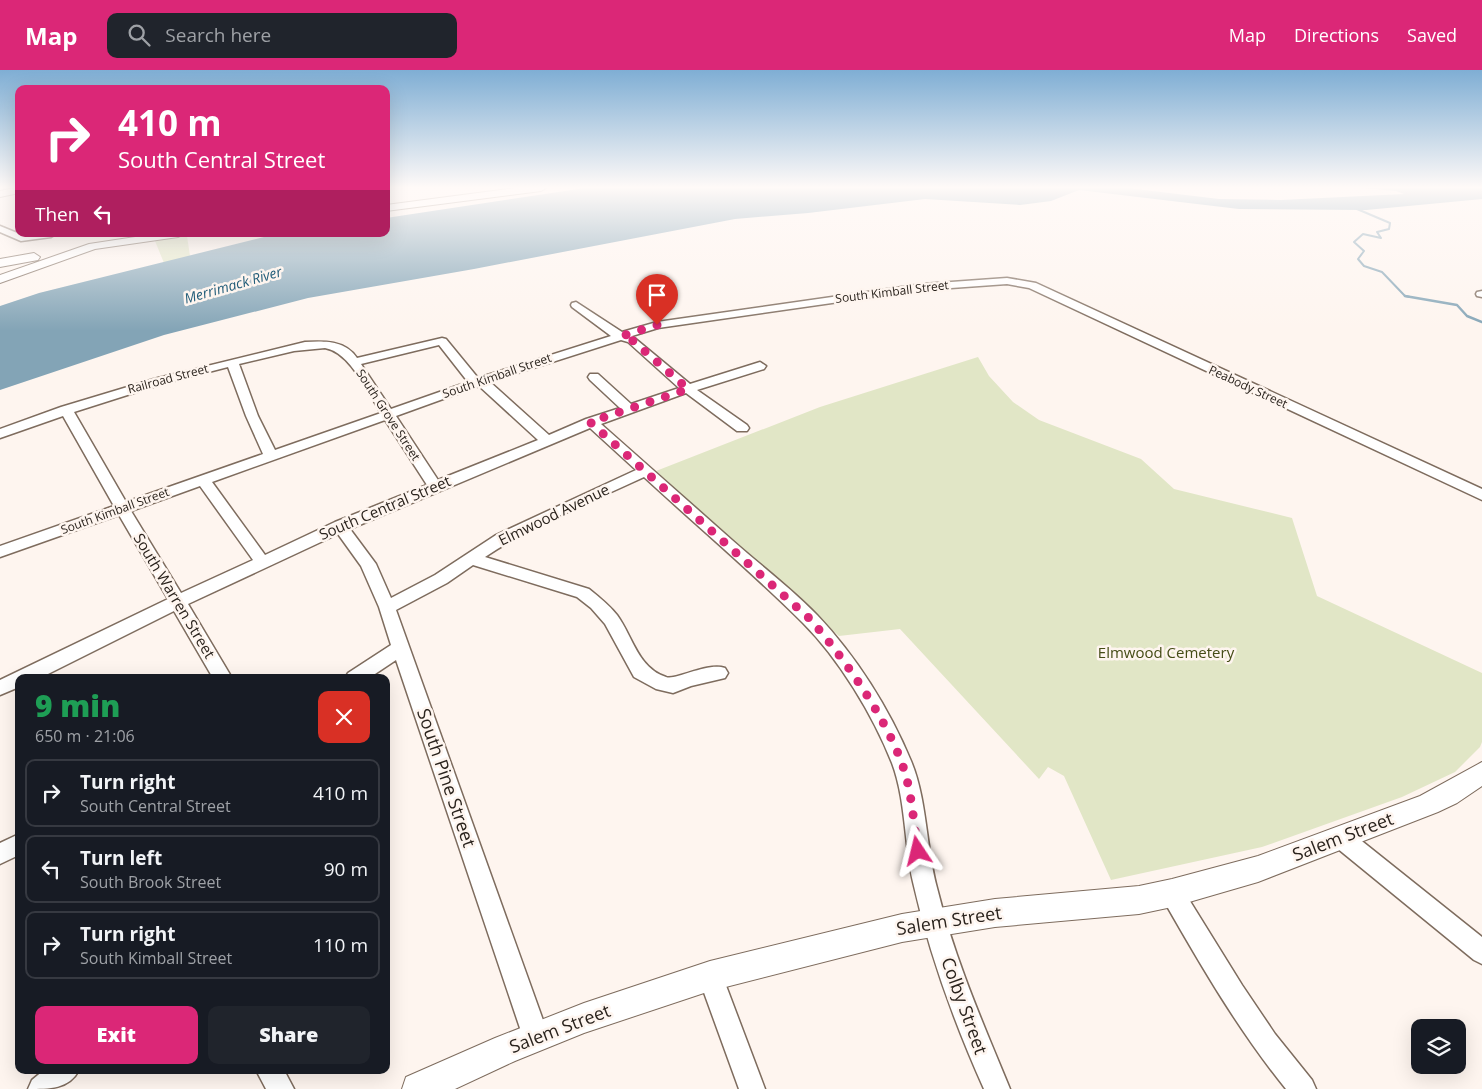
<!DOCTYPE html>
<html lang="en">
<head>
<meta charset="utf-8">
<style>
	:root { --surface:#171b24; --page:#20242c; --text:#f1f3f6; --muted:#9ea1a6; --line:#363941; --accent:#db2777 }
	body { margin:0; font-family:"Open Sans",sans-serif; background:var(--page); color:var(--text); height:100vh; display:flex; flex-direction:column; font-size:19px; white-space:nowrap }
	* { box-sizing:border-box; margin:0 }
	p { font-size:16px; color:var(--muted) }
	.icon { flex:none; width:28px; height:28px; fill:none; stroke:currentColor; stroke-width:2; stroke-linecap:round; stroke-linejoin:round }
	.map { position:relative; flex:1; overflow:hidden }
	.drawer { position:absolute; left:15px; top:604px; width:375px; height:400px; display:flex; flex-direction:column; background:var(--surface); border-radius:10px; box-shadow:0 5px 20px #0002 }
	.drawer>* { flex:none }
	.guide { position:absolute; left:15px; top:15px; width:375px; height:152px; border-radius:10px; box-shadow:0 5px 20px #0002; background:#db2777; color:#fff; overflow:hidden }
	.buttons { position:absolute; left:1411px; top:949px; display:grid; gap:10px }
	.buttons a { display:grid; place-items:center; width:55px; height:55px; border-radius:10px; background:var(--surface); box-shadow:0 5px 20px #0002; font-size:25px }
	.pin { position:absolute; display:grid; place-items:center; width:42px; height:42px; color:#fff; margin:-51px -21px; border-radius:50% 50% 50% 0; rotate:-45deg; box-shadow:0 0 5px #0007 }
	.pin .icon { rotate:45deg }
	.me { position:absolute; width:55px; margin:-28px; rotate:350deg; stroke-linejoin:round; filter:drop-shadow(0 0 4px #0008) }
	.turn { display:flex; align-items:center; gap:18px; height:105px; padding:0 20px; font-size:22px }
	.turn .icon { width:65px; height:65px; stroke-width:2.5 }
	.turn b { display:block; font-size:35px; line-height:42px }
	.then { display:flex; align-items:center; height:48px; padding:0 20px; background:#0003; gap:10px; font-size:19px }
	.round { display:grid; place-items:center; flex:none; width:52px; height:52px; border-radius:10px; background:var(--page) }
	.summary { display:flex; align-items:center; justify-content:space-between; height:85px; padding:0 20px }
	h1 { font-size:30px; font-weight:800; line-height:38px; color:#1e9e55 }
	.cta { display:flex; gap:10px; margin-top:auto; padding:10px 20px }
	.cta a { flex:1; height:58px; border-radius:10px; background:var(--accent); color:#fff; font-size:20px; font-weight:800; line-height:58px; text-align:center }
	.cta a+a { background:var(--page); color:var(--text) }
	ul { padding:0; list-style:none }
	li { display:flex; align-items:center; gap:15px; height:68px; margin:0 10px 8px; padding:0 10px; border:2px solid var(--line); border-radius:10px }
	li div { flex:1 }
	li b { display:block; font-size:19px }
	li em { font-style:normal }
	header { display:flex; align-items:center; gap:30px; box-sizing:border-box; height:70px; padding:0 25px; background:var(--accent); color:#fff }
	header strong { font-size:24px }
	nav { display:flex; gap:28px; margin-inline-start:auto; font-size:18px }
	.search { width:350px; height:45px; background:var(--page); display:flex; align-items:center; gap:12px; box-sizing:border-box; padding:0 18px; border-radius:10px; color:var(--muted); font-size:19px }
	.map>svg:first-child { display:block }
</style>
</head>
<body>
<header>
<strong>Map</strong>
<div class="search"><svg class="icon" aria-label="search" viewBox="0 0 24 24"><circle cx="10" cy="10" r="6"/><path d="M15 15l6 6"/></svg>Search here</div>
<nav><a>Map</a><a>Directions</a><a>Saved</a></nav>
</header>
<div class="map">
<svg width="1482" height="1019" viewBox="0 0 1482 1019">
	<rect width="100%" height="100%" fill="#fef5ef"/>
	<path fill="#e1e6c6" d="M 187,166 L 190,186 L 164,193 L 155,171 Z
		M 978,287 L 989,306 L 1013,332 L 1039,350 L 1141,389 L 1174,419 L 1292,448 L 1317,526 L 1482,603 L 1482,672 L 1480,677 L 1455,702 L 1402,727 L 1262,777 L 1111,810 L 1064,706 L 1048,697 L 1039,709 L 900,559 L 839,566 L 656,401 L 820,337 Z"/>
	<path fill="#83a4b6" d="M 585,118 L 1128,118 L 1219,129 L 1281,130 L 1404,124 L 1396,121 L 1364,118 L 1482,118 L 1482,129 L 1366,140 L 1239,139 L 1079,120 L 1051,131 L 1020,135 L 925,129 L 808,143 L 735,149 L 474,199 L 308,228 L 164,265 L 0,320 L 0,236 L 39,223 L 264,167 L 282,164 L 386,164 L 386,148 Z"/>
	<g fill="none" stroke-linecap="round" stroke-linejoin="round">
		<path stroke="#83a4b6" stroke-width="2" d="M 1357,139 L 1390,153 L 1389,159 L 1377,162 L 1381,168 L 1363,164 L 1354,172 L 1364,181 L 1358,189 L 1364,196 L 1382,202 L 1405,226 L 1410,227"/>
		<path stroke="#83a4b6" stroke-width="2.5" d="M 1405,226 L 1457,235 L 1467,246 L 1482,252"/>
		<g stroke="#7e6c5e" stroke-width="3">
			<path id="minor" d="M 0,156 L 22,165 L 56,164 L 51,167 L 21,171 L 0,162 Z
				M 1007,208 L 1036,213 L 1482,419 L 1482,430 L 1029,218 L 1007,214 L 923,220 L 658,258 L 632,266 L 690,314 L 760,292 L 766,296 L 764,299 L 697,320 L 747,355 L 749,358 L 747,361 L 737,361 L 686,323 L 601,354 C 645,393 688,431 732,470 C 760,495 791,518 817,545 C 856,586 889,638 911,691 C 927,729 926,777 937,818 C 955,890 982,951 1010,1019 L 984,1019 C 954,952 929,883 913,812 C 904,773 906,730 892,693 C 873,645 839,589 803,553 C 753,503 696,455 644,407 C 591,432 534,454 485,487 L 589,519 C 599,527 609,535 617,545 C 633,567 638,598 666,607 C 675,611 707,592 725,598 L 728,603 L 725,608 L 691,616 L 673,623 L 656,619 L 634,607 L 605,554 L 591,538 L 577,527 L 473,495 L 447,513 L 396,540 L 549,967 L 545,976 L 536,980 L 527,976 L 523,967 L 396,590 L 369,608 L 345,608 L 348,603 L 391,575 L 379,537 L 361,496 L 338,464 L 188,534 L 232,608 L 213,608 L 174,541 L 40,608 L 19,608 L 19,617 L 0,625 L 0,610 L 168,529 L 119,445 L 0,487 L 0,476 L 114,436 L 63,346 L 0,368 L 0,359 L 61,337 L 154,309 L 305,272 C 324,271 345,270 357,288 L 442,268 L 446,269 L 478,308 L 611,266 L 572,237 L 571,235 L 572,233 L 576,232 L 622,262 L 657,252 L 923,214 ZM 621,270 L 628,272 L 679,318 L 631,334 L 598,304 L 590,304 L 588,307 L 590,310 L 620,338 L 586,349 L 549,365 L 490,312 ZM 439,275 L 468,312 L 391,339 L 361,294 ZM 325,278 C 350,282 368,323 381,343 L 275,380 L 258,346 L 239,294 L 294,281 ZM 228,297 L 246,346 L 263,384 L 126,432 L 74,342 L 162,314 ZM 479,316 L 538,370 L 438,410 L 396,346 ZM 385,350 L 427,415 L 335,452 L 265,485 L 212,412 ZM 590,358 L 636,400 L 496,465 L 435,505 L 391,528 L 376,494 L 350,459 ZM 200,416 L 253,490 L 181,523 L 131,441 Z
				M 1482,221 L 1482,227 L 1477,226 L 1476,224 L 1477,222 Z
				M 1340,757 L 1348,760 L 1482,867 L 1482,894 L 1474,890 L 1332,774 L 1329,767 L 1332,760 Z
				M 19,764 L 19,785 L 0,794 L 0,773 Z
				M 1172,812 L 1180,815 L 1242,915 L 1275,964 L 1312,1010 L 1316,1019 L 1286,1019 C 1239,961 1201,896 1164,831 L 1161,823 L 1164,815 Z
				M 710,894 L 719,897 L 765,1019 L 739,1019 L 698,906 L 701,897 Z
				M 44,1000 L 79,1000 C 69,1019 50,1019 28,1019 L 32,1010 Z
				M 256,1000 L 284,1000 L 294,1019 L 266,1019 Z"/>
		</g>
		<g stroke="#7e6c5e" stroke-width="2">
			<path id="major" d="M 13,118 L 19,118 L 19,123 L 0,127 L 0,121 Z
				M 515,118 L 546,118 L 541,121 L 386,141 L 386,135 Z
				M 155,164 L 184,164 L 178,167 L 95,179 L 0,213 L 0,205 L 89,174 Z
				M 34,183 L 40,187 L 38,190 L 0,197 L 0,189 Z
				M 1482,692 L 1482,716 L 1457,733 L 1438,742 L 1258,812 L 1172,837 L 1139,844 L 995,857 L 902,872 L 710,921 L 584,963 L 515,991 L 455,1019 L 402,1019 L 406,1007 L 495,968 L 584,933 L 710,891 L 902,844 L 995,829 L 1139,816 L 1172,809 L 1258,786 L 1420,726 Z"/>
		</g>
		<use href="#minor" fill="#fff" fill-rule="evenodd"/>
		<use href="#major" fill="#fff" fill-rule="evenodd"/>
	</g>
	<linearGradient id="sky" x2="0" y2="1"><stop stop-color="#7faed4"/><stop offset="0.45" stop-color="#fffaf8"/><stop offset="1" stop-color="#fffaf8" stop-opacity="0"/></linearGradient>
	<rect width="1482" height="261" fill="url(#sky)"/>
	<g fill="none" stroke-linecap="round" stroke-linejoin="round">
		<path stroke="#db2777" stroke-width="9" stroke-dasharray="0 16.2" d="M 657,255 L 622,266 L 632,270 L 688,319 L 590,352 L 810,549 C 843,587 883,643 901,691 C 912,719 913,751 918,781"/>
	</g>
	<g text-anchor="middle" stroke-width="5" stroke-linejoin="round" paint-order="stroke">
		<g font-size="12" fill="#2a231d" stroke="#fef5ef">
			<text transform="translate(892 222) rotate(-7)" y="4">South Kimball Street</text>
			<text transform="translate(497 306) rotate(-19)" y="4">South Kimball Street</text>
			<text transform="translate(168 309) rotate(-15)" y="4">Railroad Street</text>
			<text transform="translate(1248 317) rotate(25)" y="4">Peabody Street</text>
			<text transform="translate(388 345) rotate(57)" y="4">South Grove Street</text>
			<text transform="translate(115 441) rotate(-20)" y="4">South Kimball Street</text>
		</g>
		<g font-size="14" font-style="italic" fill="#225d79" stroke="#fef5ef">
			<text transform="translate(233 215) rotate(-16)" y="5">Merrimack River</text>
		</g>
		<g font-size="15" fill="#2a231d" stroke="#fef5ef">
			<text transform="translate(385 438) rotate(-23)" y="5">South Central Street</text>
			<text transform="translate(554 445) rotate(-26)" y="5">Elmwood Avenue</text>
			<text transform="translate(174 526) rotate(59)" y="5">South Warren Street</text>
		</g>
		<g font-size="15" fill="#454c16" stroke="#fef5ef">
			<text x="1166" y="588">Elmwood Cemetery</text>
		</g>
		<g font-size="18" fill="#2a231d" stroke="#fef5ef">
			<text transform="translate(446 708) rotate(71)" y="6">South Pine Street</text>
			<text transform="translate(1343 767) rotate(-21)" y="6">Salem Street</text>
			<text transform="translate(949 851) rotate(-9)" y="6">Salem Street</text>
			<text transform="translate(964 936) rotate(70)" y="6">Colby Street</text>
			<text transform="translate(560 959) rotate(-21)" y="6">Salem Street</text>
		</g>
	</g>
</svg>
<div class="buttons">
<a><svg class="icon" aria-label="layers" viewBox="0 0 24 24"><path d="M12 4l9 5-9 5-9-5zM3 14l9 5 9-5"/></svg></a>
</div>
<div class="pin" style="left:657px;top:255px;background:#d93025"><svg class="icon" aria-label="arrive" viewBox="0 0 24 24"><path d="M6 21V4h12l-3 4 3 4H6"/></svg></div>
<svg class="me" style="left:918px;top:781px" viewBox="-20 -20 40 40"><path d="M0-17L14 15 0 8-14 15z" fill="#db2777" stroke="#fff" stroke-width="4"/></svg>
<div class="guide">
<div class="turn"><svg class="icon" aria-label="right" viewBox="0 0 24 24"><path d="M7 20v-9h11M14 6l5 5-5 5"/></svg><div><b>410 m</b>South Central Street</div></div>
<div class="then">Then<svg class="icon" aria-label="left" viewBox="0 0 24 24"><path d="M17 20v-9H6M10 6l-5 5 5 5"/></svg></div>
</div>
<section class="drawer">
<div class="summary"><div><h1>9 min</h1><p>650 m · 21:06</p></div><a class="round" style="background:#d93025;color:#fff"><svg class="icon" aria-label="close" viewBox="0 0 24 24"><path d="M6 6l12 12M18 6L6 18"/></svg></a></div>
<ul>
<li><svg class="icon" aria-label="right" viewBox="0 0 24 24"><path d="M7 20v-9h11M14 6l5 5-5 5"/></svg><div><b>Turn right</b><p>South Central Street</p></div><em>410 m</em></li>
<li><svg class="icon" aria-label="left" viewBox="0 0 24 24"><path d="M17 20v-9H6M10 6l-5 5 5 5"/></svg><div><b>Turn left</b><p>South Brook Street</p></div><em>90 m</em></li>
<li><svg class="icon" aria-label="right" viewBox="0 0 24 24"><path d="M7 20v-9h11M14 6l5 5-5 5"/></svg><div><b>Turn right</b><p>South Kimball Street</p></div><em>110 m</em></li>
</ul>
<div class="cta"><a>Exit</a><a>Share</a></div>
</section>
</div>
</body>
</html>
